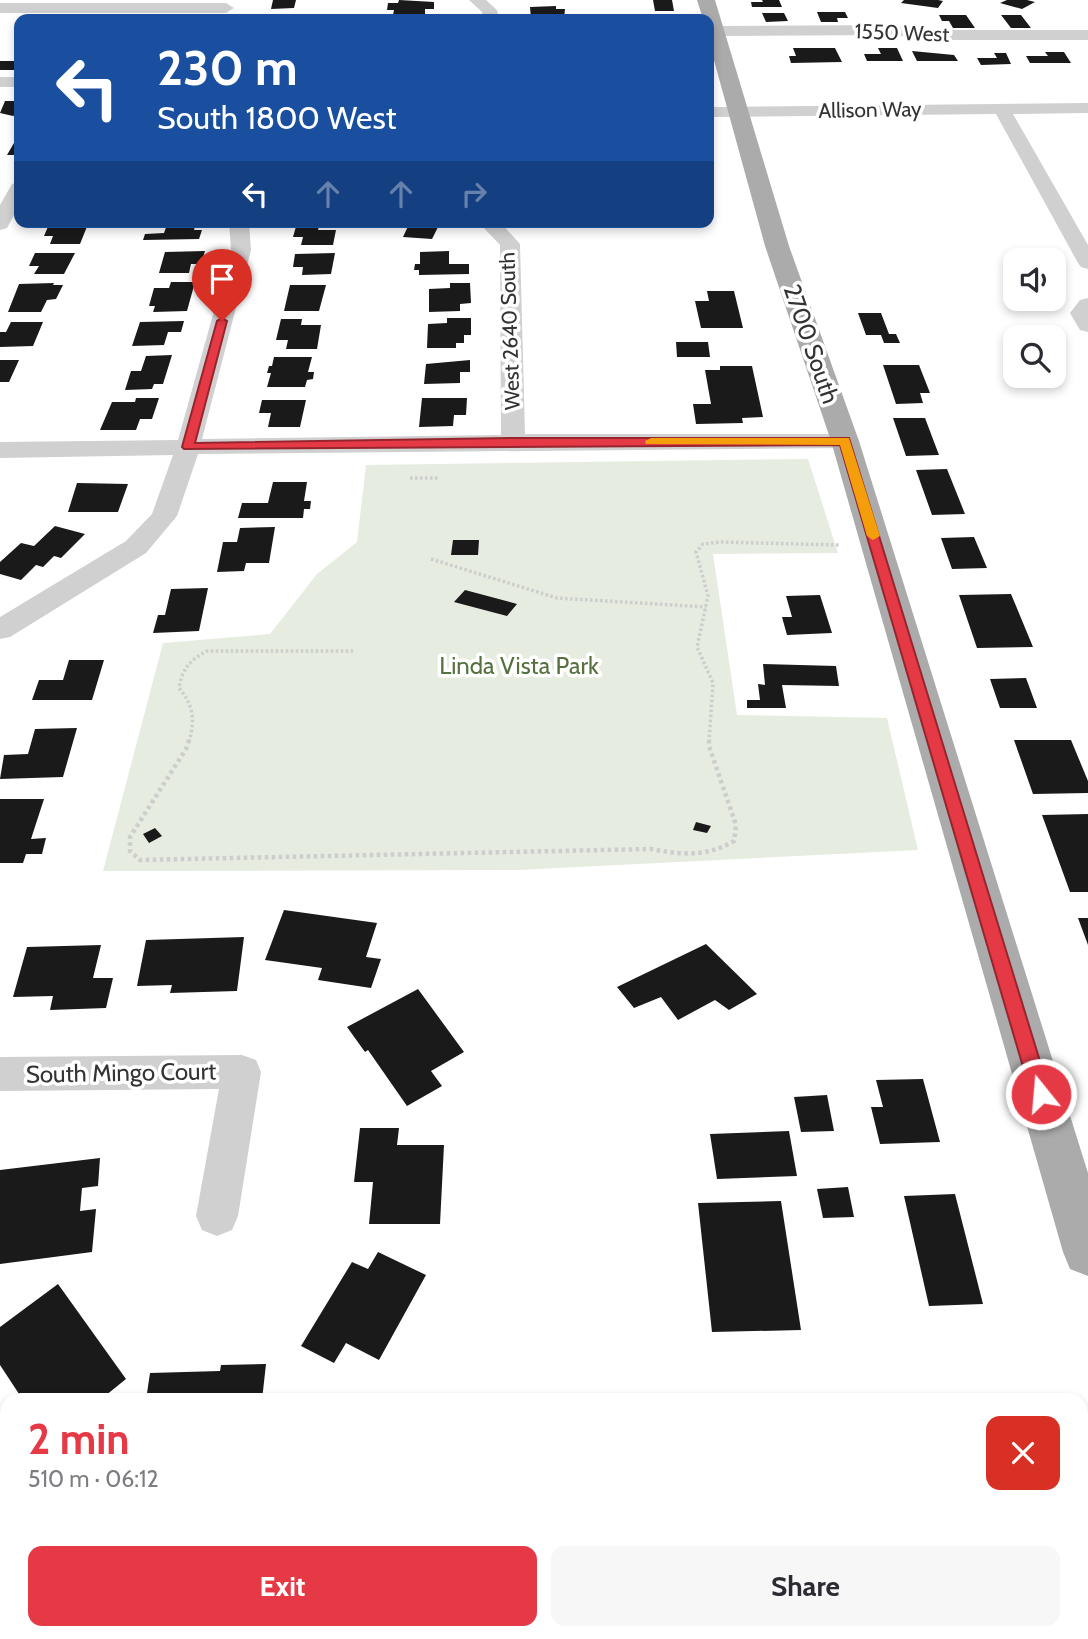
<!DOCTYPE html>
<html lang="en">
<head>
<meta charset="utf-8">
<style>
	:root { --surface:#fff; --page:#f7f7f7; --text:#2b2b33; --muted:#7c7c81; --accent:#e63946 }
	body { margin:0; font-family:Cabin,sans-serif; background:var(--page); color:var(--text); height:100vh; display:flex; flex-direction:column; font-size:26px; white-space:nowrap }
	* { box-sizing:border-box; margin:0 }
	p { font-size:23px; color:var(--muted) }
	.icon { flex:none; width:38px; height:38px; fill:none; stroke:currentColor; stroke-width:2; stroke-linecap:round; stroke-linejoin:round }
	.map { position:relative; flex:1; overflow:hidden }
	.details { position:absolute; left:0px; top:1393px; width:1088px; height:247px; display:flex; flex-direction:column; background:var(--surface); border-radius:21px 21px 0 0; box-shadow:0 4px 10px #0003 }
	.details>* { flex:none }
	.hud { position:absolute; left:14px; top:14px; width:700px; height:214px; border-radius:14px; box-shadow:0 4px 10px #0003; background:#1a4fa0; color:#fff; overflow:hidden }
	.controls { position:absolute; left:1003px; top:248px; display:grid; gap:14px }
	.controls a { display:grid; place-items:center; width:63px; height:63px; border-radius:14px; background:var(--surface); box-shadow:0 4px 10px #0003; font-size:35px }
	.pin { position:absolute; display:grid; place-items:center; width:60px; height:60px; color:#fff; margin:-72px -30px; border-radius:50% 50% 50% 0; rotate:-45deg; box-shadow:0 0 7px #0007 }
	.pin .icon { rotate:45deg }
	.me { position:absolute; width:77px; margin:-38px; rotate:343deg; stroke-linejoin:round; filter:drop-shadow(0 0 5px #0008) }
	.turn { display:flex; align-items:center; gap:24px; height:147px; padding:0 28px; font-size:32px }
	.turn .icon { width:91px; height:91px; stroke-width:2.5 }
	.turn b { display:block; font-size:49px; line-height:60px }
	.lanes { display:flex; align-items:center; height:66px; padding:0 28px; background:#0003; justify-content:center; gap:35px; direction:ltr }
	.lanes .off { opacity:.35 }
	.round { display:grid; place-items:center; flex:none; width:74px; height:74px; border-radius:14px; background:var(--page) }
	.head { display:flex; align-items:center; justify-content:space-between; height:119px; padding:0 28px }
	h1 { font-size:42px; font-weight:800; line-height:52px; color:var(--accent) }
	.cta { display:flex; gap:14px; margin-top:auto; padding:14px 28px }
	.cta a { flex:1; height:80px; border-radius:14px; background:var(--accent); color:#fff; font-size:28px; font-weight:800; line-height:80px; text-align:center }
	.cta a+a { background:var(--page); color:var(--text) }
	.map>svg:first-child { display:block }
</style>
</head>
<body>
<div class="map">
<svg width="1088" height="1639" viewBox="0 0 1088 1639">
	<rect width="100%" height="100%" fill="#fff"/>
	<path fill="#e6ecdf" d="M 808,459 L 838,553 L 713,554 L 737,715 L 887,718 L 918,850 L 518,870 L 103,871 L 163,643 L 270,634 L 317,574 L 357,542 L 366,465 Z"/>
	<path fill="#1a1a1a" d="M 273,0 L 296,0 L 294,8 L 271,9 Z
		M 399,0 L 434,2 L 434,9 L 425,9 L 425,15 L 393,15 L 394,10 L 387,10 L 388,3 L 398,3 Z
		M 653,0 L 672,0 L 674,11 L 655,11 Z
		M 762,0 L 779,0 L 782,7 L 752,7 L 751,2 L 763,2 Z
		M 904,0 L 938,0 L 943,1 L 938,8 L 901,3 Z
		M 1007,0 L 1027,0 L 1035,2 L 1022,9 L 1000,3 Z
		M 556,6 L 556,9 L 565,9 L 564,19 L 531,19 L 530,7 Z
		M 817,12 L 845,12 L 848,18 L 837,18 L 838,22 L 821,22 Z
		M 762,13 L 784,13 L 788,21 L 766,22 Z
		M 939,15 L 966,15 L 975,28 L 953,28 L 949,21 L 942,21 Z
		M 1001,15 L 1021,15 L 1031,28 L 1011,28 Z
		M 793,48 L 835,48 L 842,62 L 791,63 L 789,56 L 796,56 Z
		M 878,48 L 897,48 L 903,61 L 867,61 L 864,54 L 881,54 Z
		M 912,51 L 954,55 L 958,61 L 917,61 Z
		M 1045,52 L 1064,52 L 1071,63 L 1030,63 L 1026,56 L 1048,56 Z
		M 994,53 L 1006,53 L 1011,64 L 981,65 L 977,58 L 997,58 Z
		M 0,61 L 19,61 L 19,70 L 0,70 Z
		M 5,101 L 19,101 L 19,113 L 13,116 L 0,113 Z
		M 14,143 L 19,143 L 19,155 L 7,155 Z
		M 50,222 L 71,222 L 70,225 L 88,224 L 80,244 L 50,244 L 53,236 L 44,236 Z
		M 168,222 L 196,222 L 194,230 L 202,230 L 199,239 L 143,240 L 145,234 L 164,233 Z
		M 410,222 L 445,222 L 439,225 L 432,239 L 403,237 Z
		M 297,223 L 320,223 L 318,230 L 336,230 L 333,245 L 301,245 L 303,237 L 293,237 Z
		M 205,251 L 201,264 L 191,264 L 189,273 L 159,273 L 165,252 Z
		M 449,251 L 449,264 L 469,264 L 469,274 L 419,275 L 419,270 L 414,270 L 415,264 L 420,264 L 420,252 Z
		M 35,253 L 75,253 L 64,274 L 34,274 L 39,266 L 29,266 Z
		M 335,253 L 331,274 L 302,275 L 303,267 L 293,267 L 295,254 Z
		M 171,282 L 195,282 L 187,311 L 153,312 L 155,306 L 149,306 L 154,288 L 169,288 Z
		M 54,283 L 53,285 L 63,285 L 56,299 L 47,300 L 41,312 L 8,312 L 19,284 Z
		M 450,283 L 470,283 L 471,303 L 460,304 L 460,311 L 429,312 L 429,289 L 450,288 Z
		M 290,285 L 326,285 L 319,311 L 284,311 Z
		M 707,291 L 734,291 L 743,328 L 701,328 L 695,301 L 709,301 Z
		M 858,313 L 881,313 L 889,334 L 896,334 L 900,343 L 884,343 L 881,335 L 866,335 Z
		M 447,318 L 471,318 L 471,335 L 464,335 L 464,343 L 456,343 L 456,348 L 427,348 L 428,324 L 447,323 Z
		M 281,319 L 302,319 L 301,325 L 321,325 L 317,349 L 286,349 L 288,340 L 276,340 Z
		M 184,321 L 181,332 L 168,332 L 164,345 L 132,346 L 140,322 Z
		M 11,322 L 43,322 L 33,346 L 0,347 L 0,332 L 6,332 Z
		M 676,342 L 708,342 L 710,357 L 677,357 Z
		M 172,355 L 163,384 L 154,384 L 152,389 L 125,390 L 131,371 L 141,371 L 146,356 Z
		M 274,357 L 312,357 L 308,372 L 314,372 L 313,379 L 307,380 L 305,387 L 267,387 L 271,373 L 267,373 L 269,366 L 272,366 Z
		M 0,360 L 19,360 L 9,382 L 0,382 Z
		M 470,360 L 470,372 L 460,372 L 460,383 L 424,384 L 426,364 Z
		M 883,365 L 919,365 L 930,393 L 920,393 L 923,403 L 896,404 Z
		M 720,366 L 752,366 L 763,417 L 742,418 L 743,423 L 696,424 L 693,404 L 711,404 L 705,370 L 720,370 Z
		M 136,398 L 159,398 L 152,419 L 140,419 L 136,430 L 100,430 L 112,402 L 135,402 Z
		M 422,398 L 467,398 L 466,415 L 454,415 L 453,426 L 419,427 Z
		M 262,400 L 306,400 L 300,427 L 268,427 L 271,413 L 259,413 Z
		M 893,418 L 925,418 L 939,455 L 906,456 Z
		M 947,469 L 965,514 L 932,515 L 916,470 Z
		M 273,482 L 307,482 L 304,501 L 311,501 L 310,509 L 304,509 L 303,518 L 238,518 L 242,503 L 268,503 Z
		M 77,483 L 128,484 L 118,512 L 68,512 Z
		M 55,526 L 85,534 L 61,558 L 54,556 L 43,567 L 36,565 L 21,580 L 0,574 L 0,562 L 21,543 L 34,546 Z
		M 275,527 L 269,563 L 246,563 L 244,571 L 217,572 L 223,542 L 237,542 L 240,528 Z
		M 974,537 L 987,568 L 952,569 L 941,538 Z
		M 453,540 L 479,540 L 478,555 L 451,555 Z
		M 208,588 L 199,631 L 153,633 L 158,615 L 165,615 L 171,589 Z
		M 465,590 L 517,604 L 507,616 L 454,602 Z
		M 1011,594 L 1033,647 L 977,648 L 959,595 Z
		M 820,595 L 832,633 L 787,635 L 782,617 L 792,617 L 786,596 Z
		M 69,660 L 104,660 L 92,700 L 32,700 L 39,680 L 63,680 Z
		M 763,664 L 836,666 L 839,686 L 782,685 L 786,708 L 747,708 L 747,700 L 760,700 L 758,684 L 765,685 Z
		M 1026,678 L 1037,708 L 1000,708 L 990,679 Z
		M 77,728 L 63,777 L 0,779 L 4,755 L 28,754 L 35,729 Z
		M 1014,740 L 1071,740 L 1088,781 L 1088,793 L 1033,794 Z
		M 0,799 L 44,799 L 31,839 L 46,838 L 42,854 L 26,854 L 23,863 L 0,863 Z
		M 1088,814 L 1088,892 L 1070,892 L 1042,815 Z
		M 696,822 L 711,826 L 707,833 L 693,830 Z
		M 155,828 L 162,836 L 149,843 L 143,834 Z
		M 284,910 L 377,923 L 366,957 L 381,959 L 371,988 L 318,980 L 322,968 L 265,960 Z
		M 1078,918 L 1088,918 L 1088,945 Z
		M 244,937 L 237,991 L 170,993 L 172,985 L 137,986 L 146,940 Z
		M 706,944 L 757,994 L 729,1010 L 715,1000 L 678,1020 L 661,997 L 634,1008 L 617,987 Z
		M 101,945 L 93,978 L 113,978 L 106,1008 L 50,1010 L 53,996 L 13,997 L 27,947 Z
		M 418,989 L 464,1052 L 431,1071 L 442,1086 L 407,1106 L 368,1050 L 365,1052 L 347,1027 Z
		M 923,1079 L 940,1142 L 880,1144 L 871,1107 L 883,1107 L 876,1080 Z
		M 827,1095 L 834,1131 L 801,1132 L 794,1097 Z
		M 360,1128 L 399,1128 L 397,1145 L 444,1145 L 440,1224 L 369,1224 L 373,1182 L 354,1182 Z
		M 789,1131 L 797,1176 L 717,1179 L 710,1134 Z
		M 100,1158 L 98,1186 L 82,1188 L 80,1211 L 96,1209 L 92,1252 L 0,1264 L 0,1170 Z
		M 848,1187 L 854,1217 L 823,1218 L 817,1189 Z
		M 955,1194 L 983,1304 L 929,1306 L 904,1196 Z
		M 781,1201 L 801,1330 L 712,1332 L 698,1203 Z
		M 378,1252 L 426,1275 L 379,1360 L 346,1343 L 334,1363 L 301,1346 L 352,1262 L 368,1269 Z
		M 58,1284 L 126,1379 L 100,1400 L 23,1400 L 0,1365 L 0,1327 Z
		M 266,1364 L 262,1400 L 146,1400 L 150,1373 L 220,1371 L 221,1365 Z
		M 79,1633 L 131,1633 L 130,1639 L 78,1639 Z
		M 368,1633 L 513,1633 L 513,1639 L 368,1639 Z
		M 580,1633 L 657,1633 L 657,1639 L 580,1639 Z
		M 858,1633 L 929,1633 L 927,1639 L 858,1639 L 856,1637 Z
		M 971,1633 L 1058,1633 L 1056,1639 L 968,1639 Z
		M 831,1634 L 832,1639 L 751,1639 L 751,1637 Z"/>
	<g fill="none" stroke-linecap="round" stroke-linejoin="round">
		<path stroke="#cdcdcd" stroke-width="3.5" stroke-dasharray="2.5 2.5" stroke-linecap="butt" d="M 410,478 L 440,478
			M 431,559 L 557,598 L 706,607
			M 189,742 C 195,720 194,706 179,688 C 182,669 190,660 207,651 L 353,651
			M 709,742 L 713,683 L 697,647 L 708,596 L 696,552 L 703,544 L 721,542 L 840,545"/>
		<path stroke="#cdcdcd" stroke-width="4.5" stroke-dasharray="3.5 3.5" stroke-linecap="butt" d="M 189,740 L 186,749 L 130,837 L 130,851 L 140,860 L 651,849 C 681,855 707,857 734,841 L 736,825 L 709,746 L 709,740"/>
		<path fill="#d0d0d0" fill-rule="evenodd" d="M 469,0 L 486,0 L 497,10 L 499,19 L 483,19 L 482,12 Z
			M 0,3 L 226,3 L 234,8 L 226,13 L 0,13 Z
			M 887,25 L 948,30 L 1088,30 L 1088,40 L 948,40 L 887,35 L 716,36 L 709,32 L 710,28 L 716,26 Z
			M 0,77 L 19,77 L 19,87 L 0,87 Z
			M 1088,103 L 1088,113 L 1013,114 L 1088,245 L 1088,269 L 1081,267 L 1078,263 L 996,114 L 709,117 L 709,107 Z
			M 19,182 L 19,206 L 7,228 L 0,230 L 0,205 L 12,184 Z
			M 229,222 L 249,222 L 251,250 L 202,439 L 501,435 L 500,245 L 482,226 L 485,222 L 500,222 L 520,244 L 525,434 L 845,434 L 854,436 L 857,441 L 854,446 L 845,448 L 198,454 L 177,516 L 146,553 L 10,637 L 0,639 L 0,617 L 126,541 L 152,514 L 173,455 L 0,458 L 0,442 L 178,440 L 231,250 Z
			M 1088,298 L 1088,332 L 1080,330 L 1070,313 L 1080,300 Z
			M 242,1055 L 256,1060 L 261,1072 L 238,1216 L 232,1230 L 217,1236 L 202,1230 L 196,1216 L 219,1089 L 0,1091 L 0,1057 Z"/>
		<path fill="#ababab" fill-rule="evenodd" d="M 697,0 L 715,0 L 789,246 L 859,441 L 1088,1173 L 1088,1276 L 1070,1269 L 1063,1252 L 831,441 L 765,246 L 709,42 L 709,19 L 703,19 Z"/>
	</g>
	<path fill="#e63946" stroke="#96252e" stroke-width="2" d="M 222,318 L 227,321 L 195,443 L 513,438 L 849,438 L 1050,1094 L 1047,1100 L 1041,1102 L 1034,1100 L 1031,1094 L 840,445 L 184,449 L 182,447 L 217,321 Z"/>
	<path fill="#f59e0b" d="M 651,438 L 849,438 L 880,536 L 873,540 L 867,536 L 840,445 L 646,444 L 645,441 Z"/>
	<g text-anchor="middle" stroke-width="7" stroke-linejoin="round" paint-order="stroke">
		<g font-size="21" fill="#333" stroke="#fff">
			<text transform="translate(902 33) rotate(2)" y="7">1550 West</text>
			<text transform="translate(870 110) rotate(-1)" y="7">Allison Way</text>
			<text transform="translate(510 331) rotate(-92)" y="7">West 2640 South</text>
		</g>
		<g font-size="24" fill="#333" stroke="#fff">
			<text transform="translate(811 344) rotate(71)" y="8">2700 South</text>
			<text transform="translate(121 1073) rotate(-1)" y="8">South Mingo Court</text>
		</g>
		<g font-size="24" fill="#56703f" stroke="#fff">
			<text x="519" y="674">Linda Vista Park</text>
		</g>
	</g>
</svg>
<div class="controls">
<a><svg class="icon" aria-label="sound" viewBox="0 0 24 24"><path d="M4 9h4l5-4v14l-5-4H4zM17 9q2 3 0 6"/></svg></a>
<a><svg class="icon" aria-label="search" viewBox="0 0 24 24"><circle cx="10" cy="10" r="6"/><path d="M15 15l6 6"/></svg></a>
</div>
<div class="pin" style="left:222px;top:321px;background:#d93025"><svg class="icon" aria-label="arrive" viewBox="0 0 24 24"><path d="M6 21V4h12l-3 4 3 4H6"/></svg></div>
<svg class="me" style="left:1041px;top:1094px" viewBox="-20 -20 40 40"><circle r="17" fill="#e63946" stroke="#fff" stroke-width="3"/><path d="M0-11L8 9 0 5-8 9z" fill="#fff"/></svg>
<div class="hud">
<div class="turn"><svg class="icon" aria-label="left" viewBox="0 0 24 24"><path d="M17 20v-9H6M10 6l-5 5 5 5"/></svg><div><b>230 m</b>South 1800 West</div></div>
<div class="lanes"><svg class="icon" aria-label="left" viewBox="0 0 24 24"><path d="M17 20v-9H6M10 6l-5 5 5 5"/></svg><svg class="icon off" aria-label="ahead" viewBox="0 0 24 24"><path d="M12 20V5M6 11l6-6 6 6"/></svg><svg class="icon off" aria-label="ahead" viewBox="0 0 24 24"><path d="M12 20V5M6 11l6-6 6 6"/></svg><svg class="icon off" aria-label="right" viewBox="0 0 24 24"><path d="M7 20v-9h11M14 6l5 5-5 5"/></svg></div>
</div>
<section class="details">
<div class="head"><div><h1>2 min</h1><p>510 m · 06:12</p></div><a class="round" style="background:#d93025;color:#fff"><svg class="icon" aria-label="close" viewBox="0 0 24 24"><path d="M6 6l12 12M18 6L6 18"/></svg></a></div>
<div class="cta"><a>Exit</a><a>Share</a></div>
</section>
</div>
</body>
</html>
